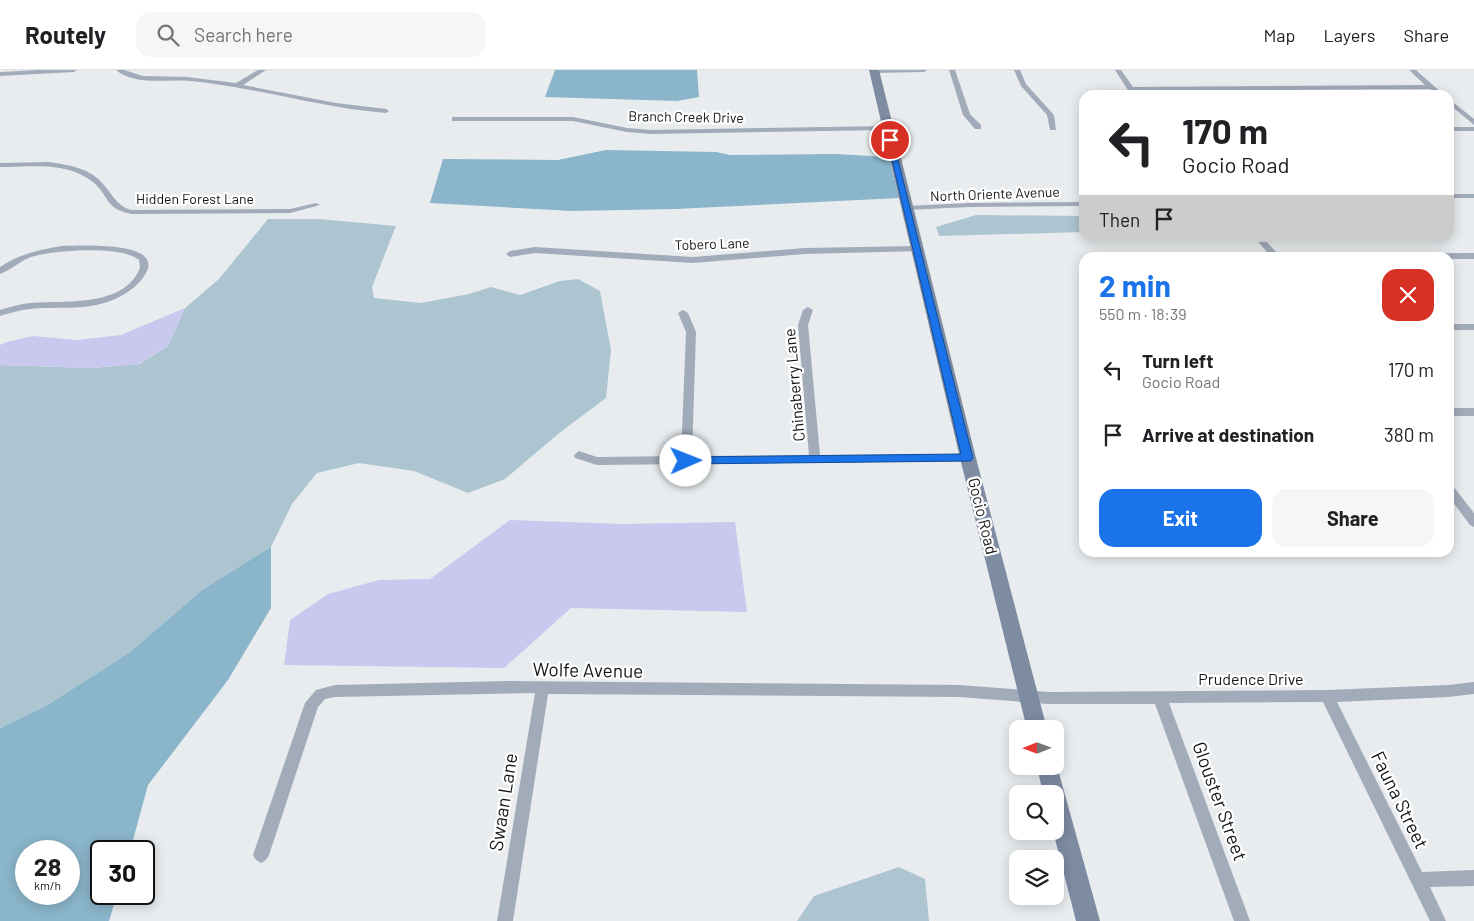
<!DOCTYPE html>
<html lang="en">
<head>
<meta charset="utf-8">
<style>
	:root { --surface:#fff; --page:#f6f6f6; --text:#202124; --muted:#757577; --line:#e0e0e0; --accent:#1a73e8 }
	body { margin:0; font-family:Barlow,sans-serif; background:var(--page); color:var(--text); height:100vh; display:flex; flex-direction:column; font-size:19px; white-space:nowrap }
	* { box-sizing:border-box; margin:0 }
	p { font-size:16px; color:var(--muted) }
	.icon { flex:none; width:28px; height:28px; fill:none; stroke:currentColor; stroke-width:2; stroke-linecap:round; stroke-linejoin:round }
	.map { position:relative; flex:1; overflow:hidden }
	.details { position:absolute; left:1079px; top:182px; width:375px; height:305px; display:flex; flex-direction:column; background:var(--surface); border-radius:15px; box-shadow:0 2px 12px #0003 }
	.details>* { flex:none }
	.banner { position:absolute; left:1079px; top:20px; width:375px; height:152px; border-radius:15px; box-shadow:0 2px 12px #0003; background:#fff; color:var(--text); overflow:hidden }
	.needle { width:32px; rotate:269deg }
	.fabs { position:absolute; left:1009px; top:650px; display:grid; gap:10px }
	.fabs a { display:grid; place-items:center; width:55px; height:55px; border-radius:10px; background:var(--surface); box-shadow:0 2px 12px #0003; font-size:25px }
	.speed { position:absolute; left:15px; top:770px; display:flex; gap:10px; font-size:25px; font-weight:700; text-align:center }
	.speed>* { display:grid; place-content:center; width:65px; height:65px; border-radius:50%; background:var(--surface); box-shadow:0 2px 12px #0003; line-height:1 }
	.speed small { font-size:12px; font-weight:400 }
	.speed .limit { border:2px solid #111; border-radius:8px; background:#fff; color:#111 }
	.pin { position:absolute; display:grid; place-items:center; width:42px; height:42px; color:#fff; margin:-21px; border:2px solid #fff; border-radius:50%; box-shadow:0 1px 5px #0007 }
	.me { position:absolute; width:55px; margin:-28px; rotate:89deg; stroke-linejoin:round; filter:drop-shadow(0 0 4px #0008) }
	.turn { display:flex; align-items:center; gap:18px; height:105px; padding:0 20px; font-size:22px }
	.turn .icon { width:65px; height:65px; stroke-width:2.5 }
	.turn b { display:block; font-size:35px; line-height:42px }
	.then { display:flex; align-items:center; height:48px; padding:0 20px; background:#0003; gap:10px; font-size:19px }
	.round { display:grid; place-items:center; flex:none; width:52px; height:52px; border-radius:15px; background:var(--page) }
	.headline { display:flex; align-items:center; justify-content:space-between; height:85px; padding:0 20px }
	h1 { font-size:30px; font-weight:700; line-height:38px; color:var(--accent) }
	.primary-button { display:flex; gap:10px; margin-top:auto; padding:10px 20px }
	.primary-button a { flex:1; height:58px; border-radius:15px; background:var(--accent); color:#fff; font-size:20px; font-weight:700; line-height:58px; text-align:center }
	.primary-button a+a { background:var(--page); color:var(--text) }
	ul { padding:0; list-style:none }
	li { display:flex; align-items:center; gap:15px; height:65px; padding:0 20px }
	li div { flex:1 }
	li b { display:block; font-size:19px }
	li em { font-style:normal }
	header { display:flex; align-items:center; gap:30px; box-sizing:border-box; height:70px; padding:0 25px; background:var(--surface); border-bottom:1px solid var(--line) }
	header strong { font-size:24px }
	nav { display:flex; gap:28px; margin-inline-start:auto; font-size:18px }
	.search { width:350px; height:45px; background:var(--page); display:flex; align-items:center; gap:12px; box-sizing:border-box; padding:0 18px; border-radius:15px; color:var(--muted); font-size:19px }
	.map>svg:first-child { display:block }
</style>
</head>
<body>
<header>
<strong>Routely</strong>
<div class="search"><svg class="icon" aria-label="search" viewBox="0 0 24 24"><circle cx="10" cy="10" r="6"/><path d="M15 15l6 6"/></svg>Search here</div>
<nav><a>Map</a><a>Layers</a><a>Share</a></nav>
</header>
<div class="map">
<svg width="1474" height="851" viewBox="0 0 1474 851">
	<rect width="100%" height="100%" fill="#e8ecee"/>
	<path fill="#acc5d1" d="M 976,145 L 1084,146 L 1084,162 L 939,166 L 936,157 Z
		M 268,149 L 318,149 L 396,156 L 372,217 L 374,228 L 421,233 L 469,224 L 491,217 L 520,225 L 560,211 L 578,209 L 600,221 L 611,280 L 606,328 L 558,364 L 505,409 L 468,423 L 414,401 L 359,393 L 317,403 L 292,434 L 271,477 L 202,520 L 130,582 L 46,636 L 0,658 L 0,295 L 91,298 L 139,294 L 168,276 L 185,238 L 219,209 Z
		M 899,797 L 925,809 L 929,851 L 797,851 L 814,826 Z"/>
	<path fill="#8bb5ca" fill-rule="evenodd" d="M 555,0 L 697,0 L 699,27 L 677,31 L 545,27 Z
		M 606,80 L 716,82 L 730,85 L 835,84 L 889,87 L 899,128 L 675,139 L 572,141 L 430,133 L 443,89 L 558,90 Z
		M 271,477 L 271,538 L 228,610 L 148,715 L 130,781 L 101,781 L 101,824 L 117,824 L 109,851 L 0,851 L 0,658 L 46,636 L 130,582 L 202,520 ZM 26,781 L 69,781 L 69,824 L 26,824 Z"/>
	<path fill="#c9c8ef" d="M 185,238 L 168,276 L 138,294 L 91,298 L 0,295 L 0,275 L 7,272 L 33,266 L 77,270 L 121,265 Z
		M 510,450 L 622,454 L 735,452 L 747,542 L 571,538 L 504,598 L 284,595 L 290,550 L 328,524 L 379,510 L 430,509 Z"/>
	<g fill="none" stroke-linecap="round" stroke-linejoin="round">
		<path fill="#a2abba" fill-rule="evenodd" d="M 38,0 L 77,0 L 74,2 L 0,6 L 0,2 Z
			M 116,0 L 124,0 L 143,6 L 187,7 L 236,13 L 258,0 L 266,0 L 243,15 L 336,33 L 386,39 L 389,41 L 386,43 C 320,38 256,17 190,11 C 167,9 135,16 116,0 Z
			M 871,0 L 927,0 L 924,2 L 874,3 Z
			M 949,0 L 955,0 L 970,44 L 981,55 L 981,59 L 975,59 L 963,45 Z
			M 1014,0 L 1020,0 L 1026,14 L 1054,45 L 1056,60 L 1050,60 L 1047,45 L 1021,16 Z
			M 1115,0 L 1121,0 L 1133,17 L 1425,15 L 1409,0 L 1416,0 L 1444,25 L 1437,25 L 1430,19 L 1135,21 L 1137,25 L 1131,25 Z
			M 1449,29 L 1474,49 L 1474,55 L 1449,34 Z
			M 452,47 L 573,47 L 627,58 L 651,60 L 887,56 L 891,58 L 887,60 L 651,64 L 627,62 L 573,51 L 452,51 Z
			M 1449,57 L 1474,57 L 1474,61 L 1449,61 Z
			M 49,92 C 69,95 90,98 103,114 C 113,125 116,135 131,140 L 290,139 L 316,133 L 320,135 L 290,143 L 131,144 C 104,138 111,128 94,113 C 68,91 31,97 0,97 L 0,93 Z
			M 1449,124 L 1474,124 L 1474,128 L 1449,128 Z
			M 1084,132 L 1084,136 L 970,137 L 906,140 L 902,138 L 906,136 L 970,133 Z
			M 1255,168 L 1263,168 L 1278,184 L 1474,183 L 1474,189 L 1272,188 Z
			M 61,176 C 77,176 164,170 146,203 C 139,216 124,226 110,231 C 84,241 57,236 30,239 C 20,240 10,243 0,246 L 0,240 C 10,237 20,234 30,233 C 64,230 124,238 140,198 L 139,190 C 121,175 53,180 31,187 C 20,191 11,200 0,204 L 0,197 C 19,184 39,180 61,176 Z
			M 916,176 L 920,179 L 919,181 L 805,184 L 693,193 L 535,183 L 510,187 L 506,184 L 510,181 L 535,177 L 693,187 L 805,178 Z
			M 808,237 L 813,240 L 808,255 L 820,385 L 968,384 L 973,388 L 972,391 L 597,395 L 575,388 L 574,385 L 579,381 L 597,387 L 681,386 L 686,262 L 678,243 L 683,240 L 688,243 L 696,262 L 692,386 L 809,385 L 798,255 L 803,240 Z
			M 1449,254 L 1474,254 L 1474,260 L 1449,260 Z
			M 1449,338 L 1474,338 L 1474,346 L 1449,346 Z
			M 1449,415 L 1453,416 L 1474,443 L 1474,457 L 1470,455 L 1449,427 Z
			M 506,611 L 960,615 L 1048,622 L 1327,620 L 1448,615 L 1474,612 L 1474,624 L 1448,627 L 1337,632 L 1422,802 L 1474,800 L 1474,816 L 1430,817 L 1446,851 L 1430,851 L 1323,632 L 1169,633 L 1250,851 L 1234,851 L 1155,634 L 1048,634 L 960,627 L 548,624 L 513,851 L 497,851 L 535,623 L 335,627 L 325,629 L 318,637 L 269,785 L 266,790 L 261,793 L 256,790 L 253,785 L 305,633 L 316,620 L 335,615 Z"/>
		<path fill="#7e8ca2" fill-rule="evenodd" d="M 869,0 L 879,0 L 976,388 L 1047,659 L 1027,659 L 960,388 Z
			M 1055,691 L 1057,696 L 1100,851 L 1076,851 L 1053,761 L 1055,761 L 1055,724 L 1043,724 L 1037,696 L 1055,696 Z"/>
	</g>
	<path fill="#1a73e8" stroke="#114b97" d="M 887,69 L 893,70 L 973,388 L 971,391 L 682,394 L 680,391 L 682,388 L 686,387 L 961,384 Z"/>
	<g text-anchor="middle" stroke-width="4.5" stroke-linejoin="round" paint-order="stroke">
		<g font-size="14" fill="#141617" stroke="#fff">
			<text transform="translate(686 47) rotate(1)" y="5">Branch Creek Drive</text>
			<text transform="translate(995 124) rotate(-2)" y="5">North Oriente Avenue</text>
			<text x="195" y="134">Hidden Forest Lane</text>
			<text transform="translate(712 174) rotate(-2)" y="5">Tobero Lane</text>
		</g>
		<g font-size="16" fill="#141617" stroke="#fff">
			<text transform="translate(794 315) rotate(-95)" y="6">Chinaberry Lane</text>
			<text transform="translate(983 446) rotate(76)" y="6">Gocio Road</text>
			<text x="1251" y="615">Prudence Drive</text>
		</g>
		<g font-size="19" fill="#141617" stroke="#fff">
			<text transform="translate(588 600) rotate(1)" y="7">Wolfe Avenue</text>
			<text transform="translate(1400 730) rotate(64)" y="7">Fauna Street</text>
			<text transform="translate(1220 731) rotate(70)" y="7">Glouster Street</text>
			<text transform="translate(503 732) rotate(-81)" y="7">Swaan Lane</text>
		</g>
	</g>
</svg>
<div class="fabs">
<a><svg class="needle" viewBox="-14 -14 28 28"><path d="M0-13l5 13h-10z" fill="#e53935"/><path d="M0 13l5-13h-10z" fill="#757577"/></svg></a>
<a><svg class="icon" aria-label="search" viewBox="0 0 24 24"><circle cx="10" cy="10" r="6"/><path d="M15 15l6 6"/></svg></a>
<a><svg class="icon" aria-label="layers" viewBox="0 0 24 24"><path d="M12 4l9 5-9 5-9-5zM3 14l9 5 9-5"/></svg></a>
</div>
<div class="speed"><div>28<small>km/h</small></div><div class="limit">30</div></div>
<div class="pin" style="left:890px;top:70px;background:#d93025"><svg class="icon" aria-label="arrive" viewBox="0 0 24 24"><path d="M6 21V4h12l-3 4 3 4H6"/></svg></div>
<svg class="me" style="left:686px;top:391px" viewBox="-20 -20 40 40"><circle r="19" fill="#fff"/><path d="M0-13L10 11 0 6-10 11z" fill="#1a73e8"/></svg>
<div class="banner">
<div class="turn"><svg class="icon" aria-label="left" viewBox="0 0 24 24"><path d="M17 20v-9H6M10 6l-5 5 5 5"/></svg><div><b>170 m</b>Gocio Road</div></div>
<div class="then">Then<svg class="icon" aria-label="arrive" viewBox="0 0 24 24"><path d="M6 21V4h12l-3 4 3 4H6"/></svg></div>
</div>
<section class="details">
<div class="headline"><div><h1>2 min</h1><p>550 m · 18:39</p></div><a class="round" style="background:#d93025;color:#fff"><svg class="icon" aria-label="close" viewBox="0 0 24 24"><path d="M6 6l12 12M18 6L6 18"/></svg></a></div>
<ul>
<li><svg class="icon" aria-label="left" viewBox="0 0 24 24"><path d="M17 20v-9H6M10 6l-5 5 5 5"/></svg><div><b>Turn left</b><p>Gocio Road</p></div><em>170 m</em></li>
<li><svg class="icon" aria-label="arrive" viewBox="0 0 24 24"><path d="M6 21V4h12l-3 4 3 4H6"/></svg><div><b>Arrive at destination</b></div><em>380 m</em></li>
</ul>
<div class="primary-button"><a>Exit</a><a>Share</a></div>
</section>
</div>
</body>
</html>
